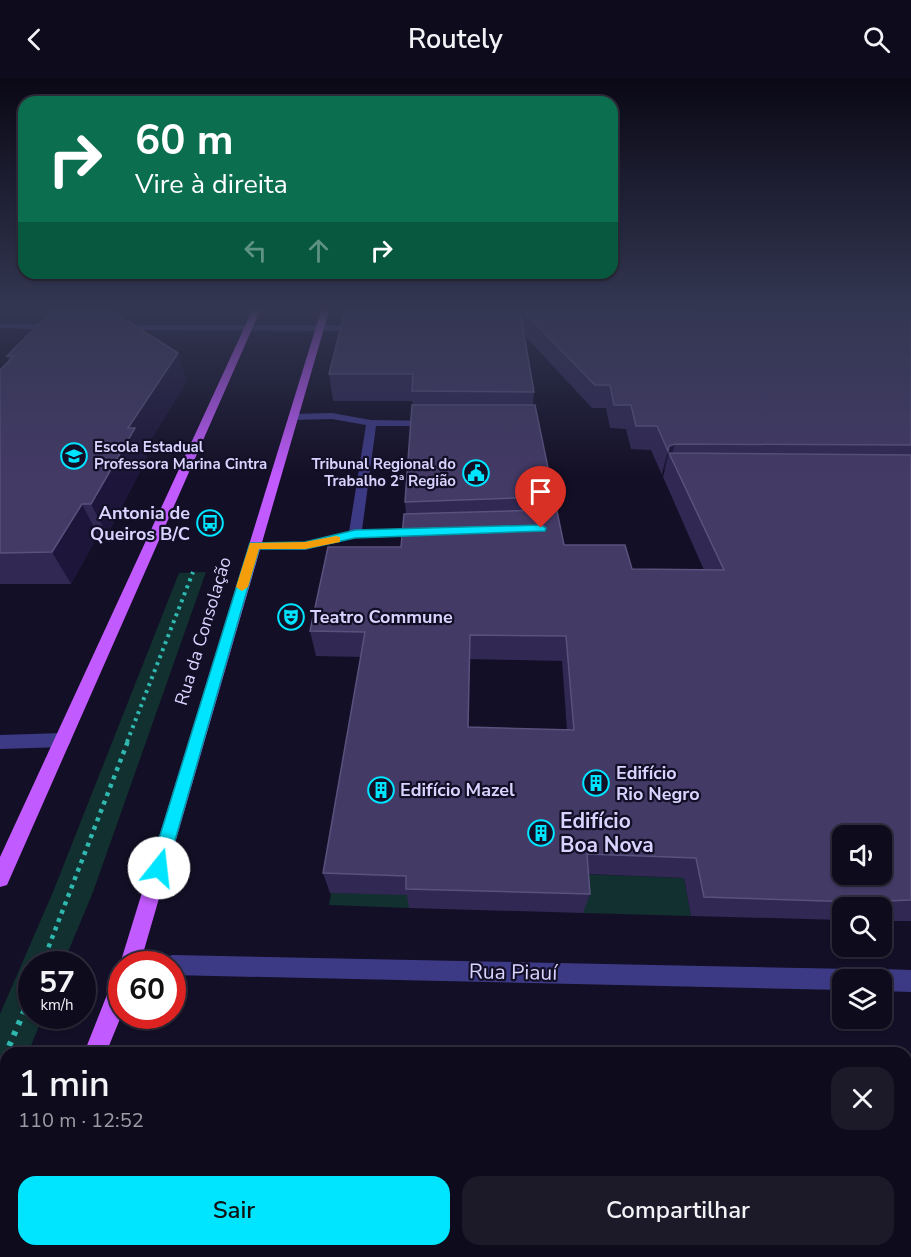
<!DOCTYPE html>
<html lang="pt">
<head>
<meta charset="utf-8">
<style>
	:root { --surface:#0e0b1c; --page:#1c1929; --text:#f1f3f6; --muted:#9b9ba3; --line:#2e2b3b; --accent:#00e5ff }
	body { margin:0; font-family:"Nunito Sans",sans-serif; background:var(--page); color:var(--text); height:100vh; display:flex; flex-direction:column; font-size:22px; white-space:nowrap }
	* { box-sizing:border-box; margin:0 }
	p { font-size:20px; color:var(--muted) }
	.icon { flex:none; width:33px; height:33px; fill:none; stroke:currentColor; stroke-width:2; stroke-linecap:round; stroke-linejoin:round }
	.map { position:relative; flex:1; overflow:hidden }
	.drawer { position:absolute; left:0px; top:969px; width:912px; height:210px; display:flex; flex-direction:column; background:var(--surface); border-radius:18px 18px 0 0; box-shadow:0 2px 4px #0004,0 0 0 2px var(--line) }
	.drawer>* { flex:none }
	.guide { position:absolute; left:18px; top:18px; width:600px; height:183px; border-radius:18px; box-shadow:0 2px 4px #0004,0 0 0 2px var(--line); background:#0b6e4f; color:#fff; overflow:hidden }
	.fabs { position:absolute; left:832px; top:747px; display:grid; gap:12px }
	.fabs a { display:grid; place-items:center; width:60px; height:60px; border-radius:12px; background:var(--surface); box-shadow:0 2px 4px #0004,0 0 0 2px var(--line); font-size:30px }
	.speed { position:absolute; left:18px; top:873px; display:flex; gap:12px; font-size:30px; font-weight:700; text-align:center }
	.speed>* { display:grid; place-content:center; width:78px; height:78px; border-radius:50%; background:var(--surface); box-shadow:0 2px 4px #0004,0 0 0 2px var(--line); line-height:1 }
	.speed small { font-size:15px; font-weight:400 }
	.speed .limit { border:9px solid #d22; background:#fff; color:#111 }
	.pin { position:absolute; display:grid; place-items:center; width:51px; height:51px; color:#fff; margin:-62px -26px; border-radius:50% 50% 50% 0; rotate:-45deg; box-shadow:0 0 6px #0007 }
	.pin .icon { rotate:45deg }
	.me { position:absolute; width:66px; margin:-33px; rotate:16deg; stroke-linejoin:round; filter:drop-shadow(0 0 4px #0008) }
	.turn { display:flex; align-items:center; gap:21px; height:126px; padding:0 18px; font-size:27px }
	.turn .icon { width:78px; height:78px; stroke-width:2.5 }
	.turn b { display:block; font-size:42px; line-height:51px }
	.lanes { display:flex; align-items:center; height:57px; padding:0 18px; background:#0003; justify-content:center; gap:30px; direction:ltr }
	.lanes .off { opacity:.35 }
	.round { display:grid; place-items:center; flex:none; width:63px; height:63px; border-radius:18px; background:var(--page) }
	.overview { display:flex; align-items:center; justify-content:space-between; height:102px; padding:0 18px }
	h1 { font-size:36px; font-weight:600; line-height:45px }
	.button { display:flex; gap:12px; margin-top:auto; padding:12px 18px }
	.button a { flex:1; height:69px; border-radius:18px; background:var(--accent); color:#111; font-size:24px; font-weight:600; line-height:69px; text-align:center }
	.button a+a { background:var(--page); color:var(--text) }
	header { display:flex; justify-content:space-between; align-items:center; height:78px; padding:0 18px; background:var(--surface); font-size:27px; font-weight:600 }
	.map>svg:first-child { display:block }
</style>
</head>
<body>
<header><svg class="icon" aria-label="back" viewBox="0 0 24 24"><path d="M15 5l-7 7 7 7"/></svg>Routely<svg class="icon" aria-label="search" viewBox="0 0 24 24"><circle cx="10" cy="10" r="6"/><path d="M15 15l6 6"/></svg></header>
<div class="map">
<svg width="911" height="1179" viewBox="0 0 911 1179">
	<rect width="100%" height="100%" fill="#130f26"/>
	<path fill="#12302f" d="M 206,494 L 93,814 L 63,886 L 32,886 L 32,938 L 43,938 L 28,975 L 6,975 L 6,1028 L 0,1043 L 0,936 L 53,814 L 179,495 Z
		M 580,796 L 684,800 L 691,838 L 583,835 Z
		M 331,815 L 409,816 L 409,830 L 329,827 Z"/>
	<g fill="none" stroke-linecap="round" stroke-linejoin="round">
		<path stroke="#2fb8b0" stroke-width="4" stroke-dasharray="3 4.5" stroke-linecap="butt" d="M 127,664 L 193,494"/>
		<path stroke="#2fb8b0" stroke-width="4.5" stroke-dasharray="4 5" stroke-linecap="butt" d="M 42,886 L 128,663"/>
		<path stroke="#2fb8b0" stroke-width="6" stroke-dasharray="4.5 7" stroke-linecap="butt" d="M 0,989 L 32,915"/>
		<path fill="#3d3a85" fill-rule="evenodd" d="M 0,246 L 57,246 L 61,249 L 57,252 L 0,250 Z
			M 114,247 L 360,247 L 364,250 L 360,253 L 117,252 L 114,251 Z
			M 332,335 L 371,342 L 435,343 L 435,347 L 431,348 L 376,348 L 362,452 L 420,450 L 426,454 L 420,458 L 355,460 L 305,472 L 250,471 L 248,468 L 254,464 L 305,464 L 349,454 L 366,347 L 332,341 L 293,342 L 288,339 L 293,336 Z
			M 63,655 L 69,657 L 71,662 L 69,667 L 63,669 L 0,671 L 0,657 Z
			M 133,876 L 140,879 L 143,886 L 122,886 L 122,891 L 120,886 L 123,879 Z
			M 172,877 L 853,891 L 860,895 L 863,902 L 843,902 L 843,912 L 172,897 L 172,886 L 162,886 L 165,880 Z
			M 882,891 L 911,892 L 911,914 L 882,913 L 882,902 L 872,902 L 875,895 Z"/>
		<path fill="#c25bff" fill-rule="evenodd" d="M 252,233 L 260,233 L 7,807 L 0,809 L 0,779 Z
			M 321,233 L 329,233 L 140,886 L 122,886 L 122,891 L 120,886 Z
			M 122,897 L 122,936 L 106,975 L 84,975 L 114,899 Z
			M 6,1170 L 6,1173 L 31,1173 L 29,1179 L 3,1179 Z"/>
	</g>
	<path fill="#312854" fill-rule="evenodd" d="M 0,233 L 224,233 L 222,238 L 118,237 L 187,303 L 144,373 L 147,380 L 107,457 L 98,457 L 71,506 L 0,506 L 0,292 L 9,283 L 7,278 L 49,236 L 0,235 Z
		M 345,233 L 911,233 L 911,843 L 894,843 L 892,840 L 882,841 L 882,830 L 843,830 L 843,842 L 691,838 L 684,800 L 588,796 L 590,816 L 583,835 L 409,830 L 407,817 L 330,815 L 323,795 L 361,579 L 316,578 L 310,553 L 401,469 L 406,436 L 405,424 L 413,327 L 412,323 L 333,323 L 329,296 ZM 525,258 L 592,330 L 606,330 L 610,350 L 626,351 L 631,371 L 651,372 L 662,397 L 663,391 L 665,391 L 663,399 L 704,492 L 632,491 L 564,467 L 533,327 L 534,314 ZM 469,581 L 562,583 L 567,652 L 468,649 Z
		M 666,1173 L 819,1173 L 820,1179 L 667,1179 Z
		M 855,1173 L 906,1173 L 911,1179 L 857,1179 Z"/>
	<path fill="#1d163a" d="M 178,275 L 187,303 L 144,373 L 147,380 L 107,457 L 91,426 L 128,350 Z
		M 675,366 L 671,379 L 669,375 L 665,391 L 663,391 L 669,368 Z
		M 82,426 L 98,457 L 71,506 L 52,474 Z"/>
	<path fill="#433a66" stroke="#5a527e" stroke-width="1.5" fill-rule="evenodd" d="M 52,233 L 112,233 L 178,275 L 128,350 L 135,350 L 91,426 L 82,426 L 52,474 L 0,475 L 0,292 L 14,278 L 7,278 Z
		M 345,233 L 520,233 L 534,314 L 412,313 L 413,296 L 329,296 Z
		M 523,233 L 911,235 L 911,367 L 675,366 L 669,368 L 668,373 L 657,348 L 636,348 L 631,327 L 614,327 L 610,307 L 595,307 Z
		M 412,327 L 535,327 L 564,467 L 625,467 L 632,491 L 724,492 L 669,375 L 911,377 L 911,822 L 858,824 L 704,819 L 696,780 L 587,776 L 590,816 L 406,811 L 406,798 L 323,795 L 365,554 L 310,553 L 328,469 L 401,469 L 404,436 L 544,432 L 552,426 L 544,419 L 405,424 ZM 470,557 L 566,558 L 574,652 L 468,649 ZM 843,758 L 882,758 L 882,796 L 843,796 Z
		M 906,1034 L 911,1034 L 911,1179 L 897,1179 L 895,1173 L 906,1173 Z
		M 145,1173 L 429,1173 L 428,1179 L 143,1179 Z
		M 683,1173 L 819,1173 L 820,1179 L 684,1179 Z"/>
	<linearGradient id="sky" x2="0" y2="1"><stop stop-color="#0a0815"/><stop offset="0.58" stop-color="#333752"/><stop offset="1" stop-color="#333752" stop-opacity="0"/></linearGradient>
	<rect width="911" height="399" fill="url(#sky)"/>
	<path fill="#00e5ff" stroke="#0095a6" stroke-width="1.5" d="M 541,447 L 546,450 L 545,453 L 355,460 L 305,471 L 259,471 L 167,790 L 165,796 L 159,799 L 153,796 L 150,790 L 250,465 L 305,464 L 355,452 Z"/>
	<path fill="#f59e0b" d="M 336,458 L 340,459 L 340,464 L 305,471 L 259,471 L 248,509 L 242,513 L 236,509 L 250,465 L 305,464 Z"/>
	<defs>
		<g id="school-ring" transform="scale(1.35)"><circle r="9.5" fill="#130f26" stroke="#00e5ff" stroke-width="1.5"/><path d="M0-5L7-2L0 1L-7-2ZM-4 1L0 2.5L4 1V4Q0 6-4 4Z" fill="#00e5ff"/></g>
		<g id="civic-ring" transform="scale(1.35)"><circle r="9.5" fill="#130f26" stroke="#00e5ff" stroke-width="1.5"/><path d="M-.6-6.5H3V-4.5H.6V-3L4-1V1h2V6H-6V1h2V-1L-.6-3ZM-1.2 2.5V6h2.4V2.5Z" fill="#00e5ff"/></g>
		<g id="bus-ring" transform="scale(1.35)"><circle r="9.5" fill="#130f26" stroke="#00e5ff" stroke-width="1.5"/><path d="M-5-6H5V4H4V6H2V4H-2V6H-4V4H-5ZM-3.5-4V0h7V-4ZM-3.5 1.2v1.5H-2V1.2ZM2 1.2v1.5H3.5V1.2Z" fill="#00e5ff"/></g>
		<g id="theatre-ring" transform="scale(1.35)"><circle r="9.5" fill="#130f26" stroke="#00e5ff" stroke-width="1.5"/><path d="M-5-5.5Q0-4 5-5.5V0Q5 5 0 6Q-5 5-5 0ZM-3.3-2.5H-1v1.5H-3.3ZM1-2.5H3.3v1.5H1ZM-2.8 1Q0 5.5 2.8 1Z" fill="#00e5ff"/></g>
		<g id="building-ring" transform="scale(1.35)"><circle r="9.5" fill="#130f26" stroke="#00e5ff" stroke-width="1.5"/><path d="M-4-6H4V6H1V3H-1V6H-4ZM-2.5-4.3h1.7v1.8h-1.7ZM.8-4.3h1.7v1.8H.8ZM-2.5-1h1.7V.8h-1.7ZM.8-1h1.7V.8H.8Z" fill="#00e5ff"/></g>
	</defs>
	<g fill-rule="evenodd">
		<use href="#school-ring" x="74" y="378"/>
		<use href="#civic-ring" x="476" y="395"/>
		<use href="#bus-ring" x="210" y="445"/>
		<use href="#theatre-ring" x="291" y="539"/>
		<use href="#building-ring" x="596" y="705"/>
		<use href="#building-ring" x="381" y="712"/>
		<use href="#building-ring" x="541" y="755"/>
	</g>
	<g text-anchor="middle" stroke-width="4.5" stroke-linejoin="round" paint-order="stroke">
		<g font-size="15" font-weight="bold" fill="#d9d4ff" stroke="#130f26" text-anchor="start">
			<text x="94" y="374">Escola Estadual<tspan x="94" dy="17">Professora Marina Cintra</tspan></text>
			<text x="456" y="391" text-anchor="end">Tribunal Regional do<tspan x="456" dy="17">Trabalho 2ª Região</tspan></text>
		</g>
		<g font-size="18" font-weight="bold" fill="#d9d4ff" stroke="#130f26" text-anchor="start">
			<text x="190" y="441" text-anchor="end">Antonia de<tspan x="190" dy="21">Queiros B/C</tspan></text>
			<text x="310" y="545">Teatro Commune</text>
			<text x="616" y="701">Edifício<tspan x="616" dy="21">Rio Negro</tspan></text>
			<text x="400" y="718">Edifício Mazel</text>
		</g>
		<g font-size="18" fill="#d9d4ff" stroke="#130f26">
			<text transform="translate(203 553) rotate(-73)" y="6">Rua da Consolação</text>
		</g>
		<g font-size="21" font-weight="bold" fill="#d9d4ff" stroke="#130f26" text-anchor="start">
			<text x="560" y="750">Edifício<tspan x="560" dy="24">Boa Nova</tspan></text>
		</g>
		<g font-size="21" fill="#d9d4ff" stroke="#130f26">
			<text transform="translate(513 894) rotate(1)" y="7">Rua Piauí</text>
		</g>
	</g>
</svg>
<div class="fabs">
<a><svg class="icon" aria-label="sound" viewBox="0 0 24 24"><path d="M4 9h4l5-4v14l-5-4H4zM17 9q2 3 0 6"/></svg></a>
<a><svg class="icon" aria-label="search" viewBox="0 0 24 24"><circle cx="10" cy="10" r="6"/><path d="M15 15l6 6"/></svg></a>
<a><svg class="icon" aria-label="layers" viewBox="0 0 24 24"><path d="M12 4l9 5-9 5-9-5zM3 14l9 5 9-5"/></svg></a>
</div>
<div class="speed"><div>57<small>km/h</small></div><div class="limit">60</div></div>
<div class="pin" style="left:541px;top:450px;background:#d93025"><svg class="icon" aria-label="arrive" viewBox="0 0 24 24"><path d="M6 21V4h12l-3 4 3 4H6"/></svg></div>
<svg class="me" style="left:159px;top:790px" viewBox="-20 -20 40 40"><circle r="19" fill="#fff"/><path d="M0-13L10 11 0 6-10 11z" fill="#00e5ff"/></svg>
<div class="guide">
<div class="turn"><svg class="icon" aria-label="right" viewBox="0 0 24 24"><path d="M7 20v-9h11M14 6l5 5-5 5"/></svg><div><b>60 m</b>Vire à direita</div></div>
<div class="lanes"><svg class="icon off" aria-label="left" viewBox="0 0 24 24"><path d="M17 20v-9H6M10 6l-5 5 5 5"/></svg><svg class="icon off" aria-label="ahead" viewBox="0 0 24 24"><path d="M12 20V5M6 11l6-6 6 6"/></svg><svg class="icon" aria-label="right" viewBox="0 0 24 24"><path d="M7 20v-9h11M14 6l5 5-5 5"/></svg></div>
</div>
<section class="drawer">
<div class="overview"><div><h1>1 min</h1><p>110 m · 12:52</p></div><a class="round"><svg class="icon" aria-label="close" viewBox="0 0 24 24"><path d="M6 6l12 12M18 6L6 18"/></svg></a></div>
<div class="button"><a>Sair</a><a>Compartilhar</a></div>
</section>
</div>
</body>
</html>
